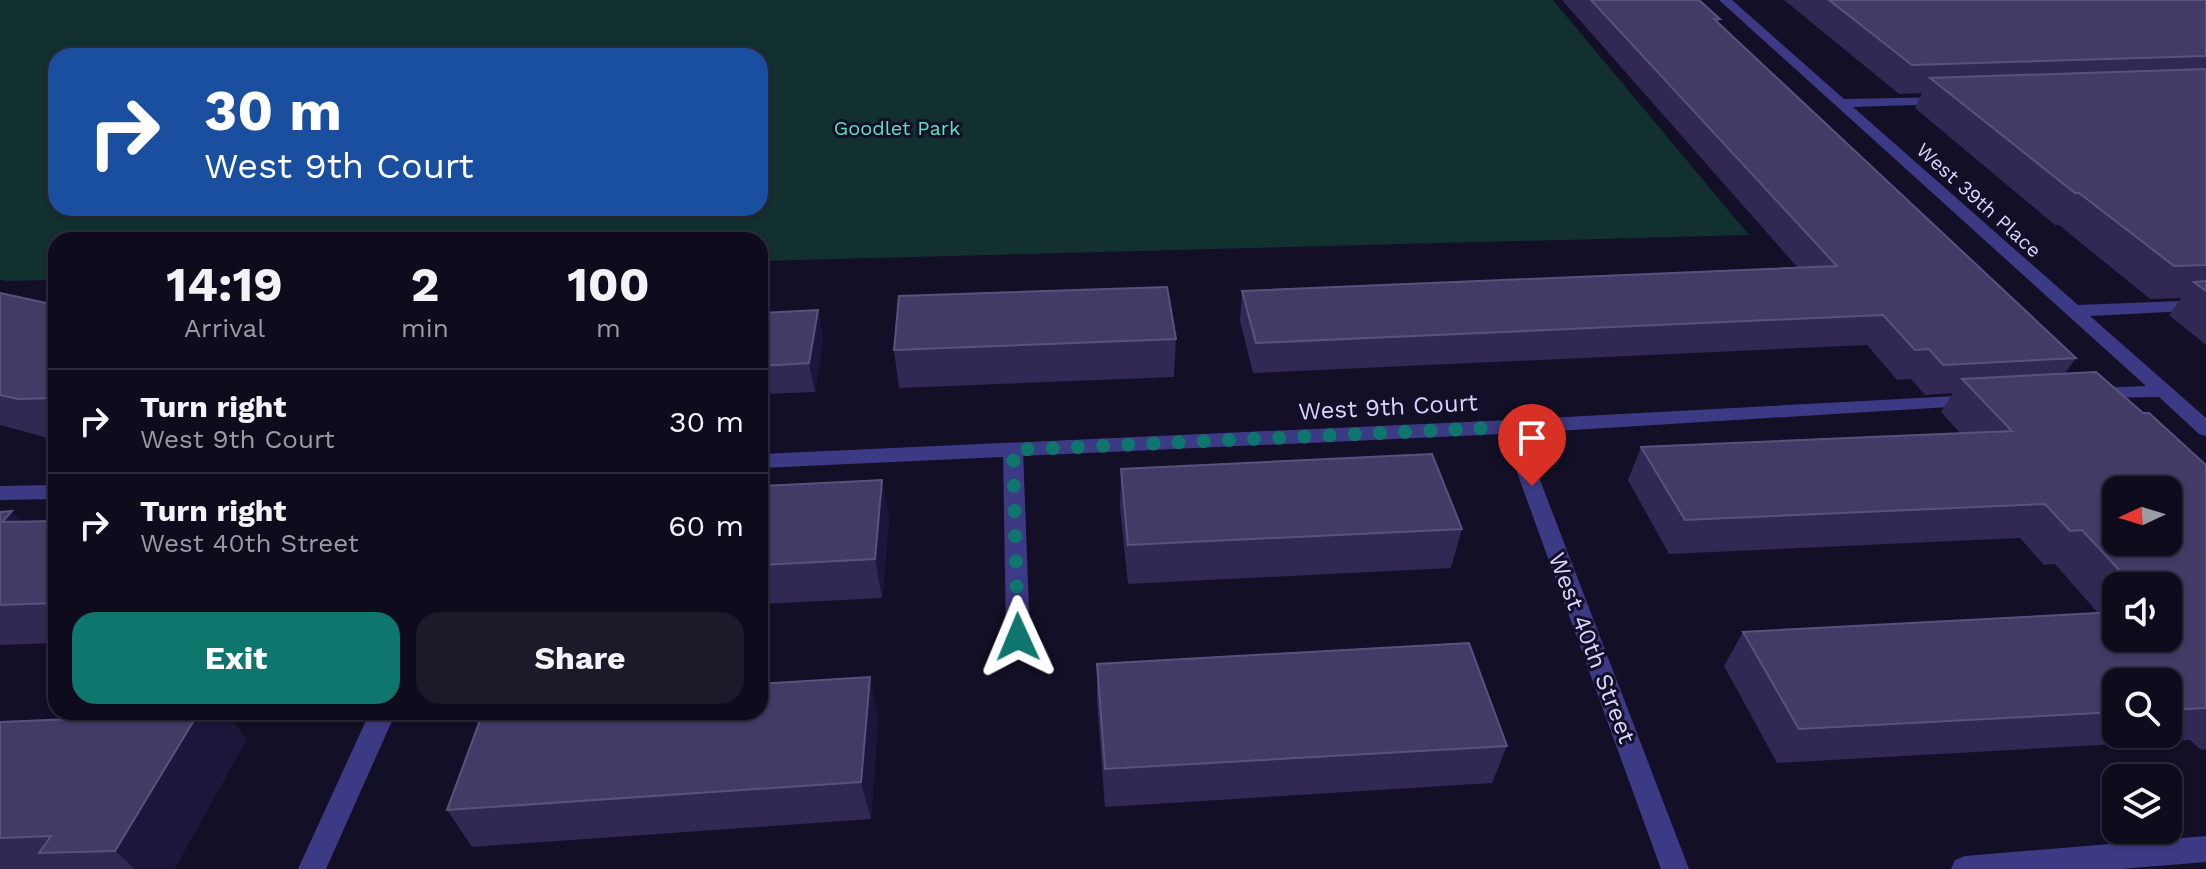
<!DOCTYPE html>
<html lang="en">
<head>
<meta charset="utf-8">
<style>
	:root { --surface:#0e0b1c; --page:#1c1929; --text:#f1f3f6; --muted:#9b9ba3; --line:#2e2b3b; --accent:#0f766e }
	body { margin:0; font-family:"Work Sans",sans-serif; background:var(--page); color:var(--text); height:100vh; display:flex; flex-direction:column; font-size:30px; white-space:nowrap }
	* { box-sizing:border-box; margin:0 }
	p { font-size:26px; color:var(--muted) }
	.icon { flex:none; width:44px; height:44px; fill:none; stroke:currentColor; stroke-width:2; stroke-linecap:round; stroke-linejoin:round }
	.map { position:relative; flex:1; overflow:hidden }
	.panel { position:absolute; left:48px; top:232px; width:720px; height:488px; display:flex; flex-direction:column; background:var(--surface); border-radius:24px; box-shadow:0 2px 6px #0004,0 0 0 2px var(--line) }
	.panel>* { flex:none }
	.banner { position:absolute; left:48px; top:48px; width:720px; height:168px; border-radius:24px; box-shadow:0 2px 6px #0004,0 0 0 2px var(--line); background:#1a4fa0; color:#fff; overflow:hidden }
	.needle { width:52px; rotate:266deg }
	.buttons { position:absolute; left:2102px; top:476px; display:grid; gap:16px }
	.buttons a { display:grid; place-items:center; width:80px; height:80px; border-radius:16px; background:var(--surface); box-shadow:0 2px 6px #0004,0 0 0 2px var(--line); font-size:40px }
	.pin { position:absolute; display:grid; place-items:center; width:68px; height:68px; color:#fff; margin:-82px -34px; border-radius:50% 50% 50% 0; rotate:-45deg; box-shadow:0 0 8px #0007 }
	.pin .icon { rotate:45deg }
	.me { position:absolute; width:88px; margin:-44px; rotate:359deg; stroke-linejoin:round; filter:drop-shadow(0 0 6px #0008) }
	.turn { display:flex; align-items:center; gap:28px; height:168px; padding:0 24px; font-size:36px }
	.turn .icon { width:104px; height:104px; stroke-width:2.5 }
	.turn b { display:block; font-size:56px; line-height:68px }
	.eta { display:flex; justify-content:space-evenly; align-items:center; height:136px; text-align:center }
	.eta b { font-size:48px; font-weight:700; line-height:56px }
	.action { display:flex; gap:16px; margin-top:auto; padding:16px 24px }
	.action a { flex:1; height:92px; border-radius:24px; background:var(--accent); color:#fff; font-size:32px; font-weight:700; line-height:92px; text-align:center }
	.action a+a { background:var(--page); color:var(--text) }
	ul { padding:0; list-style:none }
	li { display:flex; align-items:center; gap:24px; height:104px; padding:0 24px; border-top:2px solid var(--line) }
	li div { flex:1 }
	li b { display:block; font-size:30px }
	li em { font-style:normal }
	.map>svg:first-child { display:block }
</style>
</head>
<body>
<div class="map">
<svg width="2206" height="869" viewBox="0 0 2206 869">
	<rect width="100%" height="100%" fill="#130f26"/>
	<path fill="#12302f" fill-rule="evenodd" d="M 0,0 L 1553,0 L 1749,235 L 760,261 L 760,240 L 56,240 L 56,280 L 6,281 L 0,280 ZM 56,56 L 760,56 L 760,208 L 56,208 Z"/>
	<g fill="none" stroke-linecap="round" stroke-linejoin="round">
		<path fill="#3d3a85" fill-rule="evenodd" d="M 1013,443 L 1023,450 L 1030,637 L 1026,644 L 1018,646 L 1010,644 L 1006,637 L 1003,450 Z"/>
		<path fill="#3d3a85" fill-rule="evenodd" d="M 1719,0 L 1732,0 L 1844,99 L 1950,97 L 1952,100 L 1945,104 L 1853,107 L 2078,305 L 2206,300 L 2206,310 L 2090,316 L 2206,418 L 2206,436 L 2199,434 L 2159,397 L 2088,398 L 2085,394 L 2095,388 L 2146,386 Z
			M 1975,395 L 1985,401 L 1982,405 L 1522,433 L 1689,869 L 1661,869 L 1503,434 L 760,468 L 760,454 L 1510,420 Z
			M 56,485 L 56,499 L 0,500 L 0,486 Z
			M 370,712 L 396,712 L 326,869 L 298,869 Z
			M 2206,836 L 2206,862 L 2120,869 L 1951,869 L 1955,860 L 1965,856 Z"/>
	</g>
	<path fill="#312854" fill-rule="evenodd" d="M 1562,0 L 1699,0 L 1720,19 L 1718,24 L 2076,358 L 2065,373 L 2143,413 L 2206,465 L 2206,749 L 2201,750 L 2190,740 L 1777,763 L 1724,666 L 1743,632 L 2098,613 L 2055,564 L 2044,565 L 2020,538 L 1669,554 L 1628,480 L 1641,447 L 1960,433 L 1941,412 L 1953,393 L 1925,395 L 1911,379 L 1897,380 L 1867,345 L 1253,373 L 1240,321 L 1242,291 L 1798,268 ZM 2116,586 L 2168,586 L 2168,638 L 2116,638 ZM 2116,682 L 2168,682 L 2168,734 L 2116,734 Z
		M 1784,0 L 2206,0 L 2206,345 L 2169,315 L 2181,298 L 2150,299 L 2059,225 L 2055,225 L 1915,108 L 1922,93 L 1899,94 Z
		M 0,293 L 56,305 L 56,437 L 48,438 L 0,425 Z
		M 818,310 L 823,338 L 815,392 L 760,394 L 760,313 Z
		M 1176,339 L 1174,377 L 899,388 L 894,350 Z
		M 1121,469 L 1462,529 L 1451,568 L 1128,584 L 1120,508 Z
		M 882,480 L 889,519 L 882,598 L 760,604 L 760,486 Z
		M 0,512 L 21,522 L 56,521 L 56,643 L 0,645 Z
		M 1097,664 L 1507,746 L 1492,783 L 1105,807 L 1097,702 Z
		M 878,716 L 871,819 L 472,847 L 447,810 Z
		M 0,722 L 247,739 L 174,869 L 0,869 Z"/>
	<path fill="#1d163a" d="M 818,310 L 823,338 L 815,392 L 809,363 Z
		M 882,480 L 889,519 L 882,598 L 875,559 Z
		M 12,511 L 46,550 L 2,522 Z
		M 870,677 L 878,716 L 871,819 L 861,782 Z
		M 199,712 L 225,712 L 247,739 L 174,869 L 135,869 L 115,851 Z"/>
	<path fill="#433a66" stroke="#5a527e" stroke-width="2" fill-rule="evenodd" d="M 1591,0 L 1699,0 L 1720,19 L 1714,19 L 2076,358 L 1943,365 L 1929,349 L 1915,350 L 1883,315 L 1256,343 L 1242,291 L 1837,266 Z
		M 1829,0 L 2206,0 L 2206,56 L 1912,65 Z
		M 2206,69 L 2206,265 L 2174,266 L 2079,193 L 2075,193 L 1930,78 Z
		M 2206,281 L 2206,291 L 2194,282 Z
		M 1167,287 L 1176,339 L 894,350 L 899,296 Z
		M 0,293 L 56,305 L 56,398 L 18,399 L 0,395 Z
		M 818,310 L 809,363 L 760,366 L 760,313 Z
		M 2096,372 L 2143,413 L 2149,413 L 2206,465 L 2206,708 L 2168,710 L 2168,682 L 2116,682 L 2116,712 L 1799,729 L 1743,632 L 2116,612 L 2116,638 L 2168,638 L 2168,586 L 2134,586 L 2082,530 L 2070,531 L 2045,504 L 1685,520 L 1641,447 L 2012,431 L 1962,379 ZM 2116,490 L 2168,490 L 2168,542 L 2116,542 Z
		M 1432,454 L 1462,529 L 1128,545 L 1121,469 Z
		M 882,480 L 875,559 L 760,565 L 760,486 Z
		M 12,511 L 2,522 L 56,521 L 56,603 L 0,605 L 0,512 Z
		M 1469,643 L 1507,746 L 1105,769 L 1097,664 Z
		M 870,677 L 861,782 L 447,810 L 483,712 L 760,712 L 760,684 Z
		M 124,712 L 199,712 L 115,851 L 39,853 L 51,836 L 0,838 L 0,722 L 120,717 Z"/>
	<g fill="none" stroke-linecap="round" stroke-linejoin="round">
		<path stroke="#0f766e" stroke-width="14" stroke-dasharray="0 25.2" d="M 1018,637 L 1013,450 L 1510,427 L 1532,486"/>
	</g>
	<g text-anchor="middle" stroke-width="6" stroke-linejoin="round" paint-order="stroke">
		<g font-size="20" fill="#5fe0c0" stroke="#130f26">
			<text x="897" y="135">Goodlet Park</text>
		</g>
		<g font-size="20" fill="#d9d4ff" stroke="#130f26">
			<text transform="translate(1979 200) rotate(42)" y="7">West 39th Place</text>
		</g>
		<g font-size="24" fill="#d9d4ff" stroke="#130f26">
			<text transform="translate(1388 407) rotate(-3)" y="8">West 9th Court</text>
			<text transform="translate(1592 648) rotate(69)" y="8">West 40th Street</text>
		</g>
	</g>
</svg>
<div class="buttons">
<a><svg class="needle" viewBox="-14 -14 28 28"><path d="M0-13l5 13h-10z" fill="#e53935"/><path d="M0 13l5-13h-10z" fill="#9b9ba3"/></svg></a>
<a><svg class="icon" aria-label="sound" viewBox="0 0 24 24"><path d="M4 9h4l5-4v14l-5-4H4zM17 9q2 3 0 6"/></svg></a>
<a><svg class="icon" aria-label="search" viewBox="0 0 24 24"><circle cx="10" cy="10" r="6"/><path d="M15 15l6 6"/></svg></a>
<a><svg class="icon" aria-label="layers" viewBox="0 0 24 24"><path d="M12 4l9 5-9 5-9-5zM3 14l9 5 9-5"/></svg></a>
</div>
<div class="pin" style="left:1532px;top:486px;background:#d93025"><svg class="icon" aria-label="arrive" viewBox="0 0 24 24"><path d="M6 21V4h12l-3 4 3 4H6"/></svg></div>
<svg class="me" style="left:1018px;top:637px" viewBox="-20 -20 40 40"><path d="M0-17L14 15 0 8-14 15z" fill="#0f766e" stroke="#fff" stroke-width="4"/></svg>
<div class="banner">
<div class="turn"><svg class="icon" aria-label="right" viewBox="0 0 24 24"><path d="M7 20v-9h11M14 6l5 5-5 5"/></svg><div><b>30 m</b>West 9th Court</div></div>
</div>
<section class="panel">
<div class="eta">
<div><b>14:19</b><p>Arrival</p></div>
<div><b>2</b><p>min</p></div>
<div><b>100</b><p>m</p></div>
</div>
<ul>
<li><svg class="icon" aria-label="right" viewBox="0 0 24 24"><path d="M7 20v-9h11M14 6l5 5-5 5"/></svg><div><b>Turn right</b><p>West 9th Court</p></div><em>30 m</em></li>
<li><svg class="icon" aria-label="right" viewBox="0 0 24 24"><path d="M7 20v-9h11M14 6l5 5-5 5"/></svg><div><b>Turn right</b><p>West 40th Street</p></div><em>60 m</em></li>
</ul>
<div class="action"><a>Exit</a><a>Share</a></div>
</section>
</div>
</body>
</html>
